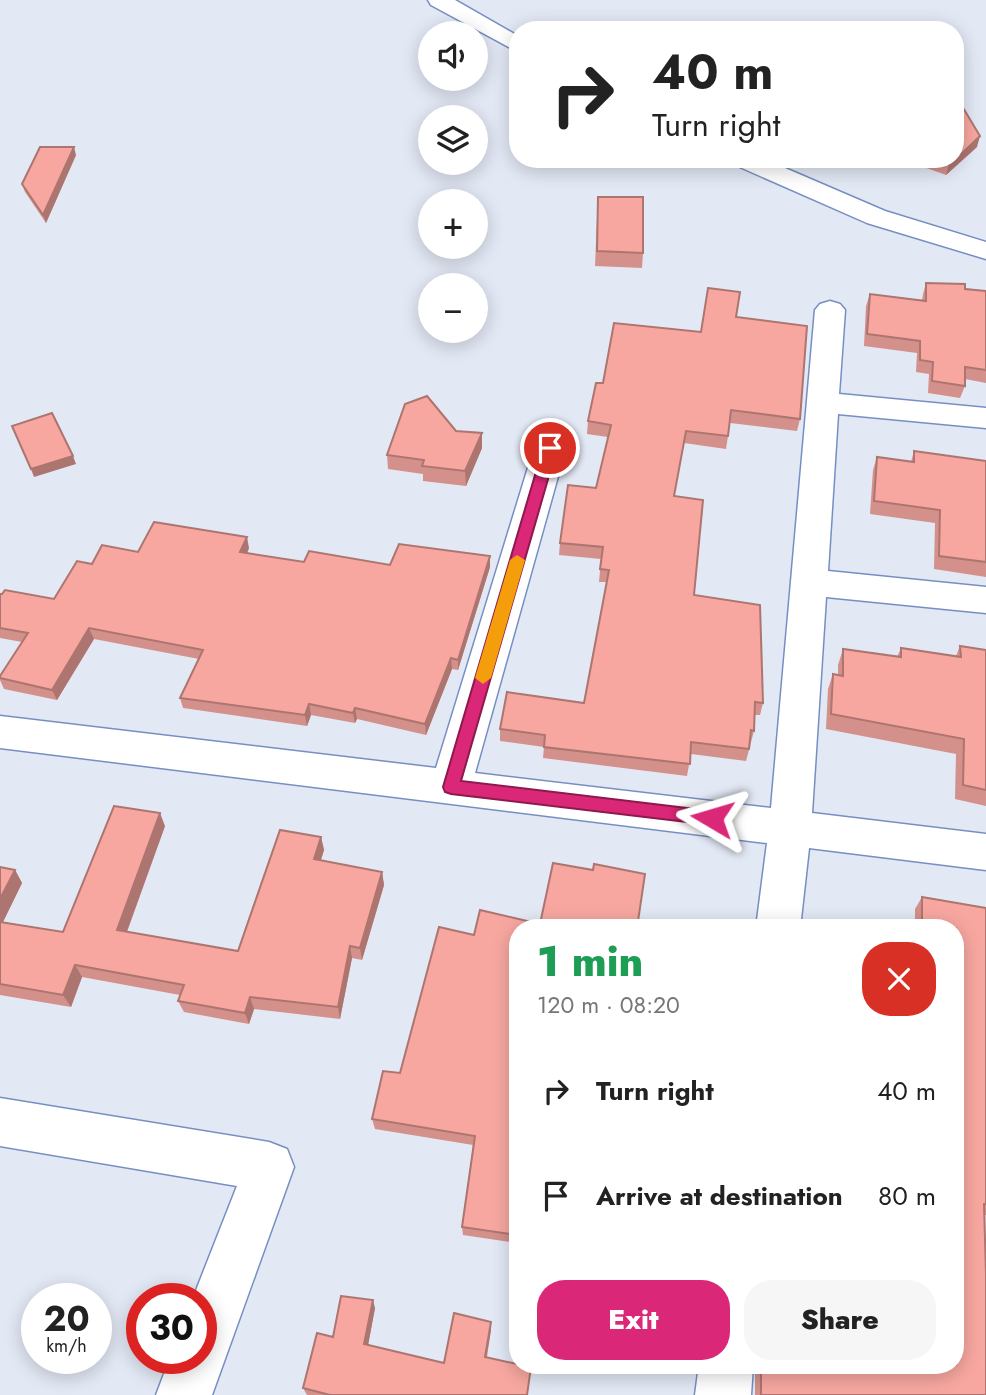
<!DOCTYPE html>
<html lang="en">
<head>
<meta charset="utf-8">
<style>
	:root { --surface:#fff; --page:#f6f6f6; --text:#222; --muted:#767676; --accent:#db2777 }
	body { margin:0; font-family:Jost,sans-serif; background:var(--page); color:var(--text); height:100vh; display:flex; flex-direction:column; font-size:26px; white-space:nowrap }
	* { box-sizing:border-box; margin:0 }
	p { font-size:23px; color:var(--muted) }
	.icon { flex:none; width:38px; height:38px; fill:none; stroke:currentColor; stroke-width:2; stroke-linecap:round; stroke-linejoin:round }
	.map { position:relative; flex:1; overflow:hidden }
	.side { position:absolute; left:509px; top:919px; width:455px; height:455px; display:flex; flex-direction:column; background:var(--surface); border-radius:28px; box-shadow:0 4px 18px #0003 }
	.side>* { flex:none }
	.top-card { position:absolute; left:509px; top:21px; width:455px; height:147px; border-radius:28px; box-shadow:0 4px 18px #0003; background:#fff; color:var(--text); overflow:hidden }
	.buttons { position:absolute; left:418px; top:21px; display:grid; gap:14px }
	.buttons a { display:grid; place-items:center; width:70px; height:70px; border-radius:50%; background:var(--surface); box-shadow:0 4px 18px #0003; font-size:35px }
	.speed { position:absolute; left:21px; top:1283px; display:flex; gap:14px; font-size:35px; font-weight:700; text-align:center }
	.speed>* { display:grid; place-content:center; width:91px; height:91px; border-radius:50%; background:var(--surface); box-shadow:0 4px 18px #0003; line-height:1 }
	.speed small { font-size:18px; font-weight:400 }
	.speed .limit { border:10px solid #d22; background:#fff; color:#111 }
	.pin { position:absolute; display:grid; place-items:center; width:60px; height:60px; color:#fff; margin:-30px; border:4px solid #fff; border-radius:50%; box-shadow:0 2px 7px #0007 }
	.me { position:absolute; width:77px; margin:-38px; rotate:277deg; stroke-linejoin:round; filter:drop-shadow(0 0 5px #0008) }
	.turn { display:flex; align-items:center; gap:24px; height:147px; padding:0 28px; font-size:32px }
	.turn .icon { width:91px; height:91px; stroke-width:2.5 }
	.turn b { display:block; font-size:49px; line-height:60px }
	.round { display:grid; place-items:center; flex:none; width:74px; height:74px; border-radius:28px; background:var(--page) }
	.headline { display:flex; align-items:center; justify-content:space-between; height:119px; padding:0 28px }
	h1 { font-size:42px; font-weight:800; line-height:52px; color:#1e9e55 }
	.button { display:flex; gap:14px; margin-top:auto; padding:14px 28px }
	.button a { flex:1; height:80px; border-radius:28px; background:var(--accent); color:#fff; font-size:28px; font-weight:800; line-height:80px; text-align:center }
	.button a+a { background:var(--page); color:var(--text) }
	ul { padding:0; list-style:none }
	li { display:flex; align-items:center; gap:21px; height:105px; padding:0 28px }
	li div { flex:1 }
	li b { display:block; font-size:26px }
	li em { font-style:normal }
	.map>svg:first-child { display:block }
</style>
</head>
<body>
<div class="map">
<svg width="986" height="1395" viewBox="0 0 986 1395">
	<rect width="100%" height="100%" fill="#e2e8f4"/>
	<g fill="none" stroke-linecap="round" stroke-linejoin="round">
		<g stroke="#768fc3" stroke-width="3">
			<path id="minor" d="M 428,0 L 455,0 L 518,36 L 518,52 L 431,5 Z
				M 729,159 L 764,159 L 885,211 L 986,242 L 986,259 L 867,223 L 733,164 Z
				M 830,301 L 840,304 L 845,310 L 839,394 L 986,408 L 986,428 L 838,414 L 828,571 L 986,587 L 986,613 L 826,597 L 812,813 L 986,834 L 986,870 L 809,848 L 800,928 L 756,928 L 767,843 L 0,748 L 0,716 L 436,768 L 534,448 L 539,440 L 550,437 L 561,440 L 566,448 L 475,773 L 771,808 L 815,310 L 820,304 Z
				M 0,1098 L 269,1142 L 287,1149 L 294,1167 L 212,1395 L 156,1395 L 170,1358 L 201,1358 L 201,1298 L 193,1298 L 237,1186 L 0,1146 Z
				M 699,1365 L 753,1365 L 751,1395 L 695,1395 Z"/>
		</g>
		<use href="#minor" fill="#fff" fill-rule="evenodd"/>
	</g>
	<path fill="#d4908a" d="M 977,147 L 946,175 L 910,162 L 911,159 L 956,159 Z
		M 76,155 L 46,223 L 25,192 L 22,184 Z
		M 598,197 L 643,253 L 642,268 L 595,266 Z
		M 926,283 L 986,291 L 986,383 L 965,379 L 965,386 L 960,398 L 928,393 L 929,374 L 916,372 L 917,353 L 864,346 L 866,306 L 870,294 L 922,301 L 923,294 Z
		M 736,317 L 800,419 L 797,431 L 730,423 L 726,449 L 684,443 L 674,496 L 694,595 L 763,703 L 760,715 L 754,715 L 754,731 L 746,761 L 691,754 L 687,776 L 543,758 L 544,747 L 500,741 L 500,729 L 584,703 L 607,582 L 599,582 L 601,559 L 559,555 L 560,543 L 596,488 L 608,437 L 587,434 L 588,421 L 603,383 L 701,332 Z
		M 456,431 L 482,448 L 466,486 L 423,481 L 423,474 L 388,469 L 387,455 Z
		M 914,451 L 986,461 L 986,577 L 934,569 L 935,523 L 870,514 L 873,470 L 877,457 L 911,462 Z
		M 249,548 L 247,553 L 304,562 L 390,565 L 490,556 L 490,567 L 458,670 L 452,669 L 426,735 L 357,719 L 355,723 L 311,715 L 307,726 L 183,708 L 180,698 L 199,659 L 94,639 L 57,700 L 4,689 L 0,680 L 0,676 L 22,642 L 0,638 L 0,594 L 54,599 L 92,564 L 138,552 Z
		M 960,646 L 986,650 L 986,806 L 955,799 L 956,754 L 826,729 L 828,689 L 833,674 L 838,675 L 838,665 L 843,649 L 897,657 L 901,648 L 956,656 Z
		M 165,826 L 127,932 L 238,951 L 321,837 L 324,850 L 321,860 L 382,872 L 384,885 L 362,960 L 352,958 L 340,1019 L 254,1009 L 249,1024 L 184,1012 L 178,1001 L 180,995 L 82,977 L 71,1007 L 0,995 L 0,867 L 15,870 L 22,883 L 3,922 L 63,932 Z
		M 553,863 L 593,870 L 594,864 L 645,874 L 637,928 L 518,928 L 518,1233 L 516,1243 L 463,1235 L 462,1227 L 473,1145 L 375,1129 L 372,1119 L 383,1071 L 400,1073 L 439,927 L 474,935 L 480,910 L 540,924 Z
		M 922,897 L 986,908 L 986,1215 L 985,1215 L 986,1395 L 755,1395 L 755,1365 L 827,1365 L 871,1372 L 872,1365 L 956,1365 L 956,928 L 915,928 L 915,909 Z
		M 375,1308 L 368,1345 L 444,1363 L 491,1330 L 487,1357 L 527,1395 L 307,1395 L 303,1388 L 333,1337 Z"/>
	<path fill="#ad7570" d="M 980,136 L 977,147 L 946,175 L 949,164 Z
		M 74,147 L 76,155 L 46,223 L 43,215 Z
		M 482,433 L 482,448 L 466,486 L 465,471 Z
		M 73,456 L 76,464 L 34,477 L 31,469 Z
		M 247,537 L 249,548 L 243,563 L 240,552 Z
		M 490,556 L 490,567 L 458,670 L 458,660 Z
		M 89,628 L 94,639 L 57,700 L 52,690 Z
		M 451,658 L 452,669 L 426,735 L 425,724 Z
		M 309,704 L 311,715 L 307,726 L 305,715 Z
		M 355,708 L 357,719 L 355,723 L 353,713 Z
		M 160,813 L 165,826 L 123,942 L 117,930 Z
		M 321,837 L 324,850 L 317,872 L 314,859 Z
		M 15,870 L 22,883 L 0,928 L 0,899 Z
		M 382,872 L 384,885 L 362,960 L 360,948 Z
		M 350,946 L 352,958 L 340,1019 L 338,1007 Z
		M 75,965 L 82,977 L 71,1007 L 63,995 Z
		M 250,997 L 254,1009 L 249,1024 L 245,1013 Z
		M 373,1300 L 375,1308 L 367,1351 L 364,1344 Z
		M 491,1322 L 491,1330 L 485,1364 L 485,1357 Z"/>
	<path fill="#f7a7a0" stroke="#ad7570" stroke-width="2" d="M 956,96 L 980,136 L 956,159 Z
		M 40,147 L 74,147 L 43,215 L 22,184 Z
		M 935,159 L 955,159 L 949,164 Z
		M 598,197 L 643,197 L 643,253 L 597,251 Z
		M 926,283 L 965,284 L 965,289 L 986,291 L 986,370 L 965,367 L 965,386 L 932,381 L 933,362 L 920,360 L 920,341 L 867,334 L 870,294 L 926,301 Z
		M 708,288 L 740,292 L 736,317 L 807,326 L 800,419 L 731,410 L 728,436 L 686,431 L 674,496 L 703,500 L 694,595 L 760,605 L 763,703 L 755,702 L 754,731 L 751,730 L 749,749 L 691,742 L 690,764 L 544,747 L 545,735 L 500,729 L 507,692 L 584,703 L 609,570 L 600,569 L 603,547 L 560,543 L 568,485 L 596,488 L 611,425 L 588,421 L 596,383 L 603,383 L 614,323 L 701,332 Z
		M 427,396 L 456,431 L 482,433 L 465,471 L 422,466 L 424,460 L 387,455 L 405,404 Z
		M 52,413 L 73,456 L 31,469 L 12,426 Z
		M 914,451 L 986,461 L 986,562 L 939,556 L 940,510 L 874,501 L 877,457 L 914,462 Z
		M 154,522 L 247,537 L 240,552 L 304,562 L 309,551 L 390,565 L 399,544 L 490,556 L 458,660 L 451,658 L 425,724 L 355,708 L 353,713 L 309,704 L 305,715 L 180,698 L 203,650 L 89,628 L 52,690 L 0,678 L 0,676 L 28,633 L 0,628 L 0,594 L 2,594 L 5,590 L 54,599 L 77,561 L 92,564 L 102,545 L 138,552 Z
		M 960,646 L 986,650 L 986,790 L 963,785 L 964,739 L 831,714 L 833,674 L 843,676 L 843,649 L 901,657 L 901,648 L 961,657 Z
		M 114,806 L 160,813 L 117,930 L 238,951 L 280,830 L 321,837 L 314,859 L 382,872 L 360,948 L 350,946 L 338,1007 L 250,997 L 245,1013 L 178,1001 L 184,985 L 75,965 L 63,995 L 0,984 L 0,922 L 63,932 Z
		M 553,863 L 593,870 L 594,864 L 645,874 L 637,928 L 518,928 L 518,1224 L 517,1235 L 462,1227 L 475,1136 L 372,1119 L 383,1071 L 400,1073 L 439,927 L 474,935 L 480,910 L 540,924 Z
		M 0,867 L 15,870 L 0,899 Z
		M 922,897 L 986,908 L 986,1204 L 984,1204 L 986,1274 L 986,1395 L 761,1395 L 761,1365 L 827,1365 L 879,1373 L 879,1365 L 956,1365 L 956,928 L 922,928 Z
		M 341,1296 L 373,1300 L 364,1344 L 444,1363 L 454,1313 L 491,1322 L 485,1357 L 531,1367 L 527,1395 L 330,1395 L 303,1388 L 317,1333 L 333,1337 Z"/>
	<path fill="#db2777" stroke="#8e194d" stroke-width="2" d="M 550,443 L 557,448 L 461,781 L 712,811 L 718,813 L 721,818 L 718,823 L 712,825 L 451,794 L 445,792 L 443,787 L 543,448 Z"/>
	<path fill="#f59e0b" d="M 517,555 L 525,560 L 491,678 L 483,684 L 475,678 L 510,560 Z"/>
</svg>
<div class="buttons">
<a><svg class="icon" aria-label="sound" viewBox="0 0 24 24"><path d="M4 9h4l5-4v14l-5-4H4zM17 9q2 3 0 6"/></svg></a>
<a><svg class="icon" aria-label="layers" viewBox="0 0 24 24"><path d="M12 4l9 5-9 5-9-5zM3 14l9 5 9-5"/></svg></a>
<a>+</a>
<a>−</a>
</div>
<div class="speed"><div>20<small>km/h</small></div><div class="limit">30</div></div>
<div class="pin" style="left:550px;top:448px;background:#d93025"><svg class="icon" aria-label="arrive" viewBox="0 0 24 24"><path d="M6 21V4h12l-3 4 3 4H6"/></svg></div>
<svg class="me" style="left:712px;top:818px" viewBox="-20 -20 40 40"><path d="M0-17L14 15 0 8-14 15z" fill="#db2777" stroke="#fff" stroke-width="4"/></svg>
<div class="top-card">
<div class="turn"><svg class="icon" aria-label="right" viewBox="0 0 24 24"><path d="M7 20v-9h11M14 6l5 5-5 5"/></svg><div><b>40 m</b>Turn right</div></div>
</div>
<section class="side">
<div class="headline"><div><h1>1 min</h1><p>120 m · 08:20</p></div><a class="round" style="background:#d93025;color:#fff"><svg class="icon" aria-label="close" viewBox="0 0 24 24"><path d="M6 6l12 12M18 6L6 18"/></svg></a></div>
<ul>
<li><svg class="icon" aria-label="right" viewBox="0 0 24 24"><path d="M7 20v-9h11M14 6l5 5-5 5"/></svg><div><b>Turn right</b></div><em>40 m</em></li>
<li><svg class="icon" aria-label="arrive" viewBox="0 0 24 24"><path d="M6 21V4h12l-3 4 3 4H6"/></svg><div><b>Arrive at destination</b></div><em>80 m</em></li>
</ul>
<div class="button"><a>Exit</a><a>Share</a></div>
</section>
</div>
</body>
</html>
